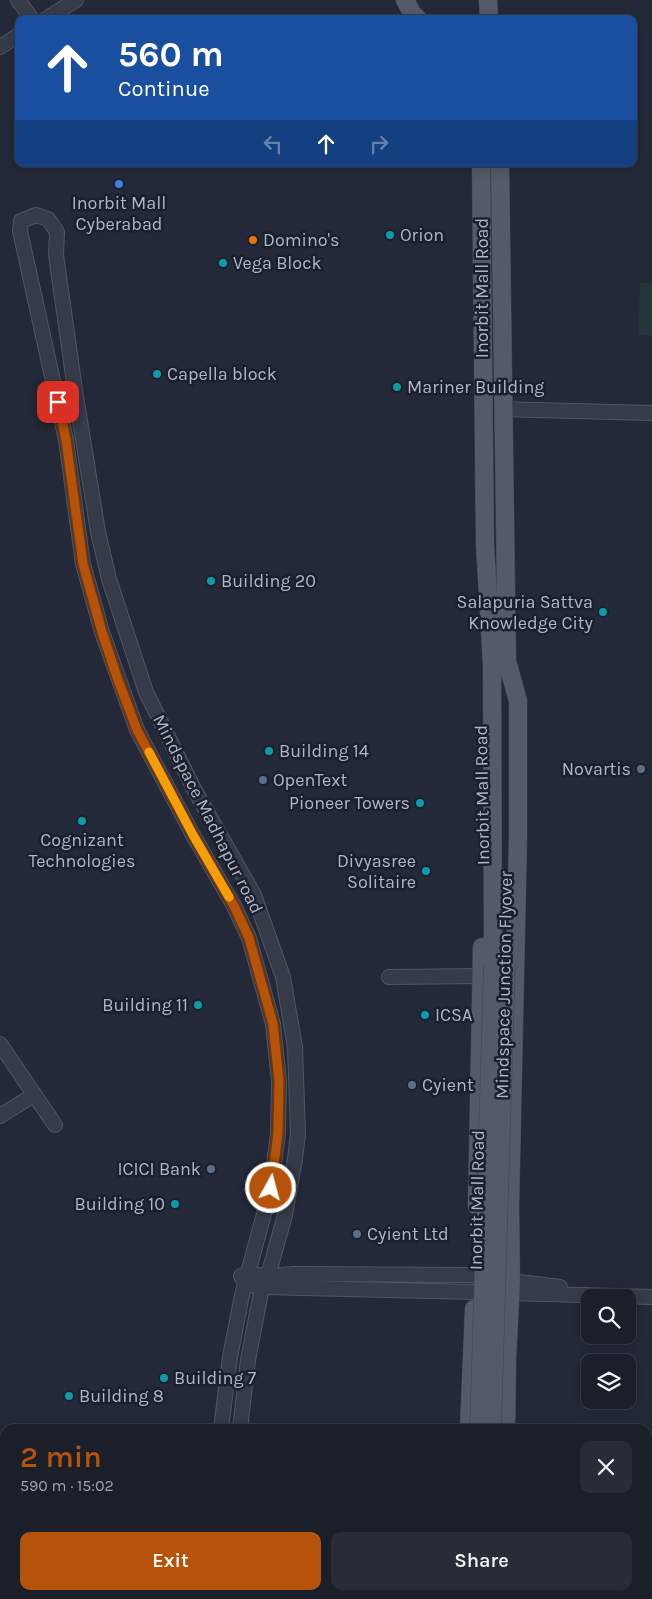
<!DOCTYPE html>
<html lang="en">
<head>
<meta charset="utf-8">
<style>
	:root { --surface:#1a1f2a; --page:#272c36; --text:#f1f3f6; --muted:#9fa2a8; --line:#383d47; --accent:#b45309 }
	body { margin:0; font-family:Karla,sans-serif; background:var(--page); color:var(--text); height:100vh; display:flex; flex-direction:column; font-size:19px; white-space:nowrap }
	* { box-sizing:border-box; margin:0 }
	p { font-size:16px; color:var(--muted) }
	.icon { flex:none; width:28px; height:28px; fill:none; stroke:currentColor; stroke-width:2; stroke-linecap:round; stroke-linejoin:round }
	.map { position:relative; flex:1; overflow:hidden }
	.drawer { position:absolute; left:0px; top:1424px; width:652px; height:176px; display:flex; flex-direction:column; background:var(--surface); border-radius:15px 15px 0 0; box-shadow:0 2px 12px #0003,0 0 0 1px var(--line) }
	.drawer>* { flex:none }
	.hud { position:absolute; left:15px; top:15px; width:622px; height:152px; border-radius:10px; box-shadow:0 2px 12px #0003,0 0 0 1px var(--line); background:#1a4fa0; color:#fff; overflow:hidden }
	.controls { position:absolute; left:581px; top:1289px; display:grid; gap:10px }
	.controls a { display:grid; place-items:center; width:55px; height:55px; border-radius:10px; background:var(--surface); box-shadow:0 2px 12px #0003,0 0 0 1px var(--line); font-size:25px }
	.pin { position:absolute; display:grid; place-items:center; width:42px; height:42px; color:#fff; margin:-21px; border-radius:10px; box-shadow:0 2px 8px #0006 }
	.me { position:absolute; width:55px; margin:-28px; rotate:7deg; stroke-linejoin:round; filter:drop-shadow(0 0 4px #0008) }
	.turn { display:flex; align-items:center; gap:18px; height:105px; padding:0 20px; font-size:22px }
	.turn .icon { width:65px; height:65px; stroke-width:2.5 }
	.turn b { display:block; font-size:35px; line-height:42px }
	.lanes { display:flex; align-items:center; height:48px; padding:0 20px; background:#0003; justify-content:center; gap:25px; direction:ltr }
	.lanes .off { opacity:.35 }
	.round { display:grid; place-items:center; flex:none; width:52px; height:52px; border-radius:10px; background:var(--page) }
	.headline { display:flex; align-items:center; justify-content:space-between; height:85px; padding:0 20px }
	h1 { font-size:30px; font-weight:600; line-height:38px; color:var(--accent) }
	.cta { display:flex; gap:10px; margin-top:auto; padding:10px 20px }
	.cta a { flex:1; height:58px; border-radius:10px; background:var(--accent); color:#fff; font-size:20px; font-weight:600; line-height:58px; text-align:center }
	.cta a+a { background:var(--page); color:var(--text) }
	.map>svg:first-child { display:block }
</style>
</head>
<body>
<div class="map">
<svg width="652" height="1599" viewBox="0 0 652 1599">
	<rect width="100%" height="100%" fill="#232938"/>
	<path fill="#25363b" d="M 640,283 L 652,283 L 652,335 L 638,335 Z"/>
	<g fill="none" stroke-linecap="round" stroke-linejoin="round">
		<g stroke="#515664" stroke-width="16">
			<path id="minor" d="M 18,0 L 32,19
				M 46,19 L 76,0
				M 0,47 L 19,35
				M 503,409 L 652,413
				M 389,977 L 482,976
				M 0,1044 L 55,1125
				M 0,1116 L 34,1095
				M 511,1281 L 560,1287
				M 475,1292 L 262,1287 L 246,1284 L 241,1276 L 247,1274 L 268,1276 L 294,1274 L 475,1275
				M 511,1293 L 652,1297
				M 221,1429 L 230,1357 L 242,1295 L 271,1188 L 278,1133 L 279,1081 L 273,1024 L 249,938 L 234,906 L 193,835 L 137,730 L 102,632 L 83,564 L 66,440 L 20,231 L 21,221 L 36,215 L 48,219 L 57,232 L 56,255 L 75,390 L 98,532 L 109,579 L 146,692 L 194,789 L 254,895 L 283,977 L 295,1047 L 298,1134 L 295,1159 L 285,1215 L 268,1276 L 262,1287 L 248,1360 L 240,1429
				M 0,1531 L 5,1530
				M 0,1550 L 5,1549
				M 223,1595 L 224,1599
				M 241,1595 L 241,1599"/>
		</g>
		<g stroke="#3f4452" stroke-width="19">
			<path id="major" d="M 405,0 L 412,13 L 418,19
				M 488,0 L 489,19
				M 481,164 L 485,544 L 492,665 L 493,964
				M 500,164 L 507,661 L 518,701 L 518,837 L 510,1207 L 511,1281 L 507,1360 L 506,1429
				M 477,1206 L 482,947
				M 469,1429 L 474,1309
				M 513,1595 L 514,1599
				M 463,1599 L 463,1595
				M 486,1599 L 486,1595"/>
		</g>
		<use href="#minor" stroke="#363b49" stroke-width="14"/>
		<use href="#major" stroke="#545a69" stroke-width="18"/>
		<g stroke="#3f4452" stroke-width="19" stroke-linecap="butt">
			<path id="major-bridge" d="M 479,1429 L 493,964
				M 492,1429 L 506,964"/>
		</g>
		<use href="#major-bridge" stroke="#545a69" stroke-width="18"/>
	</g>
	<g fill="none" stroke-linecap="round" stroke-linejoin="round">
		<g stroke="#753606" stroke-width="12">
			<path id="route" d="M 58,402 L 66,440 L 83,564 L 102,632 L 118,680 L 137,730 L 193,835 L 234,906 L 249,938 L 273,1024 L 279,1081 L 278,1133 L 271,1188"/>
		</g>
		<use href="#route" stroke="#b45309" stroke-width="9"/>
		<path stroke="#f59e0b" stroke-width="9" d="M 149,752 L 193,835 L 229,897"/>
	</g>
	<circle fill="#3f7fe0" stroke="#1b202e" stroke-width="2" cx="119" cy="184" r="5"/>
	<g fill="#0f9aa8" stroke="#1b202e" stroke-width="2">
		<circle cx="390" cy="235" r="5"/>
		<circle cx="223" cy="263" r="5"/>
		<circle cx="157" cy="374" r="5"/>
		<circle cx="397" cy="387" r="5"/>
		<circle cx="211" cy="581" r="5"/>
		<circle cx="603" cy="612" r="5"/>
		<circle cx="269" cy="751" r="5"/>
		<circle cx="420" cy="803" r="5"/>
		<circle cx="82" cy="821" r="5"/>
		<circle cx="426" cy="871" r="5"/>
		<circle cx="198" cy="1005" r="5"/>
		<circle cx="425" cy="1015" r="5"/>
		<circle cx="175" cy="1204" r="5"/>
		<circle cx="164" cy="1378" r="5"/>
		<circle cx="69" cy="1396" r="5"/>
	</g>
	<circle fill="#e8710a" stroke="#1b202e" stroke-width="2" cx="253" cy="240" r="5"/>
	<g fill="#5c6f8a" stroke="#1b202e" stroke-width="2">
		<circle cx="641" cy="769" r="5"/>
		<circle cx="263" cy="780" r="5"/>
		<circle cx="412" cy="1085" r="5"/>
		<circle cx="211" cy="1169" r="5"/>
		<circle cx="357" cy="1234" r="5"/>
	</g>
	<g text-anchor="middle" stroke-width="5" stroke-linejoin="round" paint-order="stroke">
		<g font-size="18" fill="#b1b6c5" stroke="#1b202e" text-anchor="start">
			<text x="119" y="209" text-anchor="middle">Inorbit Mall<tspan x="119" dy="21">Cyberabad</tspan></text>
			<text x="400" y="241">Orion</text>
			<text x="263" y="246">Domino's</text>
			<text x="233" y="269">Vega Block</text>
			<text x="167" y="380">Capella block</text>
			<text x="407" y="393">Mariner Building</text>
			<text x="221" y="587">Building 20</text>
			<text x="593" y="608" text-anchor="end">Salapuria Sattva<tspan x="593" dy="21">Knowledge City</tspan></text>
			<text x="279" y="757">Building 14</text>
			<text x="631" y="775" text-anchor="end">Novartis</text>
			<text x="273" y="786">OpenText</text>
			<text x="410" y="809" text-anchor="end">Pioneer Towers</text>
			<text x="82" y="846" text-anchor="middle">Cognizant<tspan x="82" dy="21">Technologies</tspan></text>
			<text x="416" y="867" text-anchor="end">Divyasree<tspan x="416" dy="21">Solitaire</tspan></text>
			<text x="188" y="1011" text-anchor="end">Building 11</text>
			<text x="435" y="1021">ICSA</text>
			<text x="422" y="1091">Cyient</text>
			<text x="201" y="1175" text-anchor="end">ICICI Bank</text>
			<text x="165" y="1210" text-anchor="end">Building 10</text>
			<text x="367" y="1240">Cyient Ltd</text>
			<text x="174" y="1384">Building 7</text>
			<text x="79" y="1402">Building 8</text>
		</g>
		<g font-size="18" fill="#b1b6c5" stroke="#1b202e">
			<text transform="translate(482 288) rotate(-90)" y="6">Inorbit Mall Road</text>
			<text transform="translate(482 795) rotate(-91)" y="6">Inorbit Mall Road</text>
			<text transform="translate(208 814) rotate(63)" y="6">Mindspace Madhapur road</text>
			<text transform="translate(504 985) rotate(-89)" y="6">Mindspace Junction Flyover</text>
			<text transform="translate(477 1200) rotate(-89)" y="6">Inorbit Mall Road</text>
		</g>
	</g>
</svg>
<div class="controls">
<a><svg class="icon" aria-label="search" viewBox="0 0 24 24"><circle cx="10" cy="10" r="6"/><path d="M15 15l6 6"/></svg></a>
<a><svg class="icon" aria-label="layers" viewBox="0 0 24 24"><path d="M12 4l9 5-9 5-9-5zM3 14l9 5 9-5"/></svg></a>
</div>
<div class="pin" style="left:58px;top:402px;background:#d93025"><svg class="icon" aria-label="arrive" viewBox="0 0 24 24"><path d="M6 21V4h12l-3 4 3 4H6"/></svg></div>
<svg class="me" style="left:271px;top:1188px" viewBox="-20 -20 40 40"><circle r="17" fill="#b45309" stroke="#fff" stroke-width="3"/><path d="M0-11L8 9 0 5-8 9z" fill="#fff"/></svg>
<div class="hud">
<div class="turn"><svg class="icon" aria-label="ahead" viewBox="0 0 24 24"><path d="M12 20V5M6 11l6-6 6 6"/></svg><div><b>560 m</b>Continue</div></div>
<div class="lanes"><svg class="icon off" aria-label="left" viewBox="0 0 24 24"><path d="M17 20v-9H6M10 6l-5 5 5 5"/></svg><svg class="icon" aria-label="ahead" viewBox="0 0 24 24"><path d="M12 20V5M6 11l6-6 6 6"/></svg><svg class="icon off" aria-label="right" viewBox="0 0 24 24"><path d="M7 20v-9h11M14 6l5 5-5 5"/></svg></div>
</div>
<section class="drawer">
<div class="headline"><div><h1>2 min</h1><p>590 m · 15:02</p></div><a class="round"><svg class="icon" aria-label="close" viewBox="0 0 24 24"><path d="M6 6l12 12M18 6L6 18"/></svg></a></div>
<div class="cta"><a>Exit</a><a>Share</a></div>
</section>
</div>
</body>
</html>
